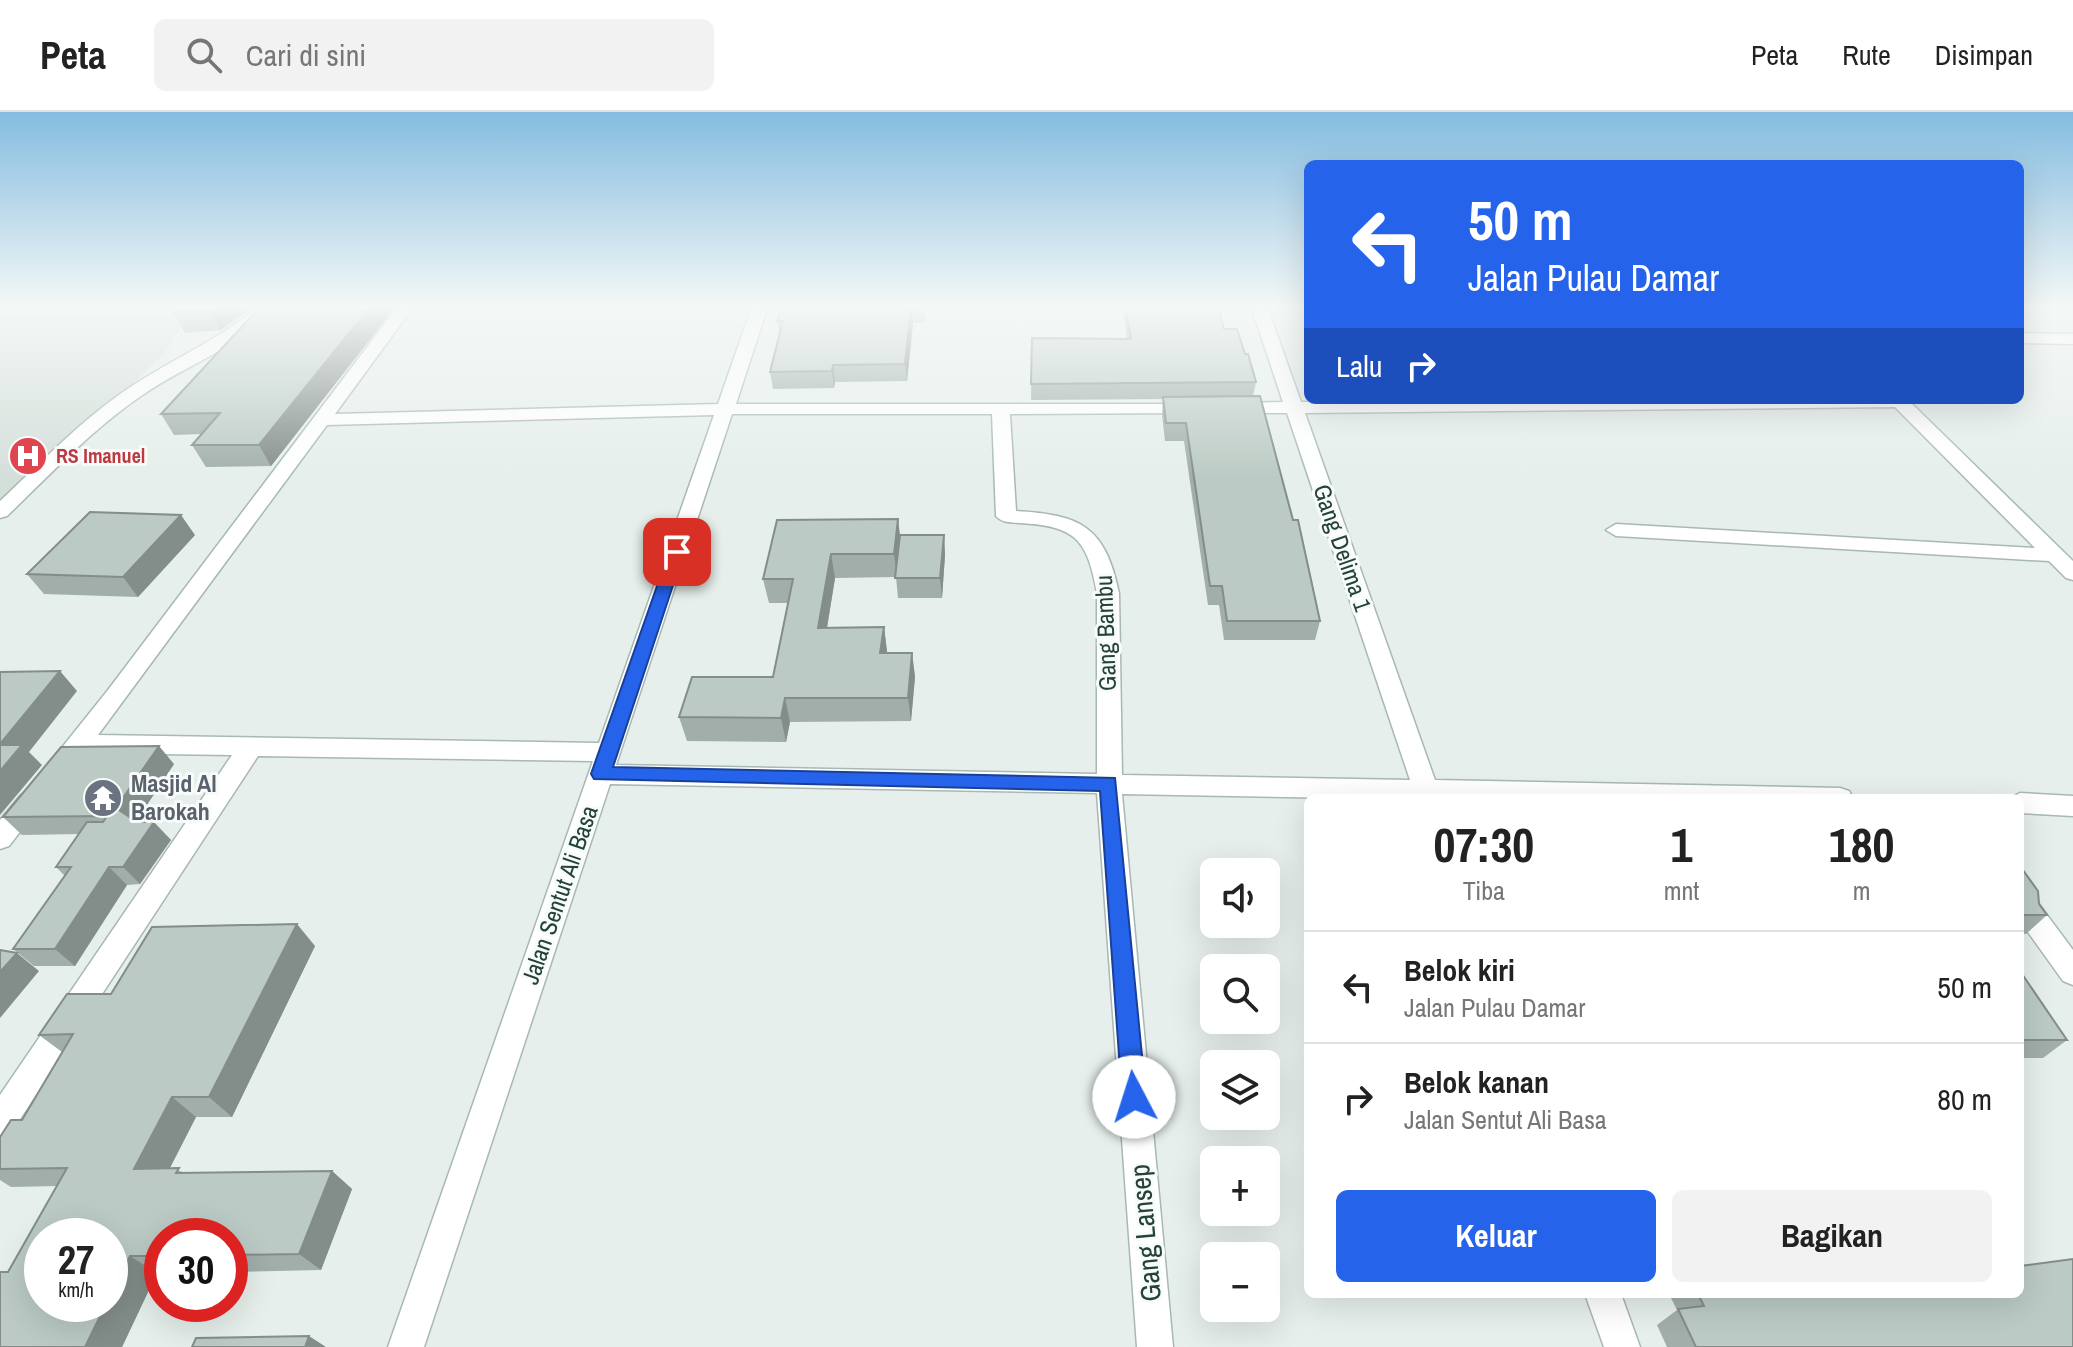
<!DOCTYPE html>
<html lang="id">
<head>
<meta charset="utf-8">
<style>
	:root { --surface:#fff; --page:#f2f2f2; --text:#222; --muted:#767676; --line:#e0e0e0; --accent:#2563eb }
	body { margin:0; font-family:"Archivo Narrow",sans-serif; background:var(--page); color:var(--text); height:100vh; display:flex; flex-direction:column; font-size:30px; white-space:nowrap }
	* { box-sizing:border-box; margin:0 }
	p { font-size:26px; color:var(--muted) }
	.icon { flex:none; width:44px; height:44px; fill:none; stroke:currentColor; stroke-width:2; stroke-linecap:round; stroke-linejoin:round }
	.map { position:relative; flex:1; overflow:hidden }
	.side { position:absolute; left:1304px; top:682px; width:720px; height:504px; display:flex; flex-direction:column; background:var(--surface); border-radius:12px; box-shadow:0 8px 32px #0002 }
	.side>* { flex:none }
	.guide { position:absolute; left:1304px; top:48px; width:720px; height:244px; border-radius:12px; box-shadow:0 8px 32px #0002; background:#2563eb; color:#fff; overflow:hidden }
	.buttons { position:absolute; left:1200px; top:746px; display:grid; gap:16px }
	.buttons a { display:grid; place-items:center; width:80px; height:80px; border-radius:12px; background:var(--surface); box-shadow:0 8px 32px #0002; font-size:40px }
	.speed { position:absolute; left:24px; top:1106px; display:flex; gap:16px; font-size:40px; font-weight:700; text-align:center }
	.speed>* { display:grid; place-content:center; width:104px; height:104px; border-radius:50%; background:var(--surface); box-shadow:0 8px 32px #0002; line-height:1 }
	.speed small { font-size:20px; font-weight:400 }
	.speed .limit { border:12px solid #d22; background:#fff; color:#111 }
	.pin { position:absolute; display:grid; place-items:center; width:68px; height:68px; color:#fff; margin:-34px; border-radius:16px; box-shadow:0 4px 12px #0006 }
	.me { position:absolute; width:88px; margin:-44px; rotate:355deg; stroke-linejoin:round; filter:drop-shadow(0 0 6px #0008) }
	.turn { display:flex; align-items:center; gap:28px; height:168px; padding:0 32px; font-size:36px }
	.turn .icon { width:104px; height:104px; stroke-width:2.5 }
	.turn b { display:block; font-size:56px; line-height:68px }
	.then { display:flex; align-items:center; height:76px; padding:0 32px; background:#0003; gap:16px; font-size:30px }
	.eta { display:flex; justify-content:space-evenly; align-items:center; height:136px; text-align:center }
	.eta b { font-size:48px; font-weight:800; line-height:56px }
	.action { display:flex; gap:16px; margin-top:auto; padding:16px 32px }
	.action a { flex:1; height:92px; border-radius:12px; background:var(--accent); color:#fff; font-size:32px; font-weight:800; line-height:92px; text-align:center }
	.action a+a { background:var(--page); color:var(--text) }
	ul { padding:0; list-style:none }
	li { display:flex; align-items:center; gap:24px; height:112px; padding:0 32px; border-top:2px solid var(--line) }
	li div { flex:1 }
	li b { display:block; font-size:30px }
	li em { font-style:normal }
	header { display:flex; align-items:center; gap:48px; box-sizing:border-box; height:112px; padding:0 40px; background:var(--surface); border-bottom:2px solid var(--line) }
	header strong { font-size:38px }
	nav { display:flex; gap:44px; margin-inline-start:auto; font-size:28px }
	.search { width:560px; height:72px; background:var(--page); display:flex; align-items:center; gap:20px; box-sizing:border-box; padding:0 28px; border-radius:12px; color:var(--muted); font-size:30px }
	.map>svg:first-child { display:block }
</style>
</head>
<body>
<header>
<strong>Peta</strong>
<div class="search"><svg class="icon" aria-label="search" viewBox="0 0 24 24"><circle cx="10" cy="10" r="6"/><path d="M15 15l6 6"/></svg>Cari di sini</div>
<nav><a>Peta</a><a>Rute</a><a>Disimpan</a></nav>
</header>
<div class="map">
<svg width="2073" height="1235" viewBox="0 0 2073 1235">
	<rect width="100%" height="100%" fill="#e6efeb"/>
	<path fill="#d4dfda" d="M 0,194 L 194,194 L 165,241 L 0,399 Z"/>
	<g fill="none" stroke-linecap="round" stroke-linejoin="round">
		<g stroke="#a8b8b2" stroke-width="3">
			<path id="minor" d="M 259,194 L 276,194 C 243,234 186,253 144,282 C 93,316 51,362 7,404 L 0,406 L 0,389 C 42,350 81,308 129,276 C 172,247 219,228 259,194 Z
				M 398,194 L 414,194 L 335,302 L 718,292 L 752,194 L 768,194 L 736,292 L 1199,292 L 1202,296 L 1199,300 L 1193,301 L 1010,302 L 1016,399 C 1081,403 1105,414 1119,481 L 1122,663 L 1410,668 L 1287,301 L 1230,301 L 1221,296 L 1230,291 L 1283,290 L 1251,194 L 1267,194 L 1301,290 L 1908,288 L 2073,449 L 2073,468 L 2066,466 L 2049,449 L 1616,424 L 1606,418 L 1616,412 L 2035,436 L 1895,295 L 1305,301 L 1435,668 L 1840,676 L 1849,679 L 1853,686 L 1342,686 L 1122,682 L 1173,1235 L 1137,1235 L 1097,681 L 610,672 L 424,1235 L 388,1235 L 593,649 L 258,644 L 11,1021 L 0,1025 L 0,983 L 232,643 L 84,641 C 73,654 66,670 47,665 L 44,658 L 108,578 ZM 732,302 L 992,302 L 996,404 C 1002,411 1010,410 1019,411 C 1075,414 1087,426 1097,481 L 1097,662 L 616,653 ZM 714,303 L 599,631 L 98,623 L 327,313 Z
				M 2020,221 L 2073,222 L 2073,232 L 2020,231 Z
				M 30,680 L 39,683 L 43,690 L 9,734 L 0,737 L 0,708 L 21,683 Z
				M 2020,681 L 2073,684 L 2073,704 L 2020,701 L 2020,686 L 2010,686 Z
				M 2020,777 L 2030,780 L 2073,838 L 2073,873 L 2063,869 L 2020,809 Z
				M 1585,1182 L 1621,1182 L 1640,1235 L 1604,1235 Z"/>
		</g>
		<use href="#minor" fill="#fff" fill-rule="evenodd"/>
	</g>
	<path fill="#a1aea9" d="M 178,194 L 396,194 L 271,354 L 206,355 L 192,333 L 202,322 L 174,323 L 161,302 L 253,203 L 250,197 L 221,218 L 185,221 L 173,201 Z
		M 782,194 L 925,194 L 924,211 L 913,211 L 907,269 L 835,270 L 834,276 L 773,277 L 770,260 L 780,222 L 777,209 Z
		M 1122,194 L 1218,194 L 1224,217 L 1245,242 L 1256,270 L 1253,284 L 1320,509 L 1315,528 L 1224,528 L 1219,493 L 1208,493 L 1184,329 L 1165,329 L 1162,303 L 1163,287 L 1031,288 L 1032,226 L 1127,227 Z
		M 777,408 L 900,423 L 944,423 L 945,443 L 942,486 L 898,486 L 896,465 L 835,466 L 827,516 L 884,515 L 887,541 L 912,541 L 915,565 L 911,609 L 790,610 L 786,630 L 687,629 L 679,605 L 773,565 L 788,491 L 769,491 L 763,467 Z
		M 195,423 L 138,485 L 44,482 L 27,462 Z
		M 174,652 L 136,709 L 171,728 L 140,772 L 127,773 L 75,854 L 34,854 L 13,837 L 65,764 L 56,755 L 79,722 L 22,723 L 3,705 Z
		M 2020,754 L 2039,792 L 2047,803 L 2026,822 L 2020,822 Z
		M 315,834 L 232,1005 L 196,1005 L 170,1056 L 186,1061 L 332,1059 L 352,1077 L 321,1158 L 230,1160 L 230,1124 L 162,1124 L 162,1161 L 157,1161 L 122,1235 L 0,1235 L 8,1160 L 57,1074 L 11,1075 L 0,1068 L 0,1025 L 22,1008 L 62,940 L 39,923 L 111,882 Z
		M 2020,859 L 2067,928 L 2043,946 L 2020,946 Z
		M 1669,1182 L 2020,1182 L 2073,1235 L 1667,1235 L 1657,1213 L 1677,1198 Z"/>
	<path fill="#838d89" d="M 216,194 L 255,194 L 249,194 L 250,197 L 221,218 L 210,198 Z
		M 371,194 L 396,194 L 271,354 L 259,333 Z
		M 911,194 L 913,211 L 907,269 L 905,252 Z
		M 922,194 L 925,194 L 924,211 Z
		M 833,253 L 835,270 L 834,276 L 832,259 Z
		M 181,403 L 195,423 L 138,485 L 123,465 Z
		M 898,407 L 901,431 L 897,465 L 894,442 Z
		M 944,423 L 945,443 L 942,486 L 940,466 Z
		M 831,442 L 835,466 L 823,540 L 818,516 Z
		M 884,515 L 887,539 L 884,565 L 880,541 Z
		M 912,541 L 915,565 L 911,609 L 908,586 Z
		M 60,559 L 77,579 L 29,640 L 42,653 L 0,703 L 0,632 Z
		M 785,586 L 790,610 L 786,630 L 781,606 Z
		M 159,634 L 174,652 L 133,714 L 116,696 Z
		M 154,710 L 171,728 L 140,772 L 123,755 Z
		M 109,755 L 127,773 L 75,854 L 55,837 Z
		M 297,812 L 315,834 L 232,1005 L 209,985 Z
		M 17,841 L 39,859 L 0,906 L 0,860 Z
		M 172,985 L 196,1005 L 160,1075 L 134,1057 Z
		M 332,1059 L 352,1077 L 321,1158 L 299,1142 Z
		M 130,1144 L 157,1161 L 122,1235 L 85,1235 L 106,1192 L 110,1192 L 110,1185 Z
		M 309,1224 L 326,1235 L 305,1235 Z"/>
	<path fill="#bbcac4" stroke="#838d89" stroke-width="2" d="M 178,194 L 216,194 L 210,198 L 173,201 Z
		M 261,194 L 371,194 L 259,333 L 192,333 L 220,301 L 161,302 Z
		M 782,194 L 923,194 L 911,194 L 905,252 L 833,253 L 832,259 L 770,260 L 783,209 L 777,209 Z
		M 1125,194 L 1218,194 L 1224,217 L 1237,217 L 1245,242 L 1248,242 L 1256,270 L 1031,272 L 1032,226 L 1131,227 Z
		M 1260,284 L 1293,408 L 1298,408 L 1320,509 L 1227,509 L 1222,474 L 1210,474 L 1186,311 L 1166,311 L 1163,285 Z
		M 90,400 L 181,403 L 123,465 L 27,462 Z
		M 898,407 L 894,442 L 831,442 L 818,516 L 884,515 L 880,541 L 912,541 L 908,586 L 785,586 L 781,606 L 679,605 L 692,565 L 773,565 L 793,467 L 763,467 L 777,408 Z
		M 900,423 L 944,423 L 940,466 L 895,466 Z
		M 60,559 L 0,632 L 0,560 Z
		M 0,633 L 22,633 L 0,659 Z
		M 159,634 L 116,696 L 137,710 L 154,710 L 123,755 L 109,755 L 55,837 L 13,837 L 71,755 L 56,755 L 87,710 L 103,710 L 107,704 L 3,705 L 61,635 Z
		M 2020,754 L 2038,779 L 2039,792 L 2047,803 L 2020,803 Z
		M 297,812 L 209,985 L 172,985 L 134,1057 L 179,1056 L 176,1061 L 332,1059 L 299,1142 L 230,1143 L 230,1124 L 162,1124 L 162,1144 L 130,1144 L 110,1185 L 110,1124 L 42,1124 L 42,1192 L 106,1192 L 85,1235 L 0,1235 L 0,1160 L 8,1160 L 67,1056 L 0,1057 L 0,1025 L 11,1008 L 22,1008 L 73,922 L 39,923 L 67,882 L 111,882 L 152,815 Z
		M 0,838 L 17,841 L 0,860 Z
		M 2020,859 L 2067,928 L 2020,928 Z
		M 2073,1147 L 2073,1235 L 1696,1235 L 1678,1197 L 1704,1194 L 1698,1182 L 2020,1182 L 2020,1154 Z
		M 309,1224 L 305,1235 L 192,1235 L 196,1226 Z"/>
	<linearGradient id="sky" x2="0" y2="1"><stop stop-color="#84bce0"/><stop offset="0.53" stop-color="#f4f8f6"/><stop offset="1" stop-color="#f4f8f6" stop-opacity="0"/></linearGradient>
	<rect width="2073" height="367" fill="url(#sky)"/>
	<path fill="#2563eb" stroke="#184099" stroke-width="2" d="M 677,435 L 684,440 L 613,655 L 1115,666 L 1146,985 L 1142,993 L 1134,996 L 1125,993 L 1122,985 L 1100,679 L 594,667 L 591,662 L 669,440 Z"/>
	<defs>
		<g id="hospital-disc" transform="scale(2)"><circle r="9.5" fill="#e0444e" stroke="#f7fbf9"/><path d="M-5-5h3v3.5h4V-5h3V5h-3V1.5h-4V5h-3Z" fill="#fff"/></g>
		<g id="temple-disc" transform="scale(2)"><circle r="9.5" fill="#6b7280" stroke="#f7fbf9"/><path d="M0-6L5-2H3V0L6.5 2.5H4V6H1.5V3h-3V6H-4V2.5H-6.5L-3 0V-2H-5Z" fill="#fff"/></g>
	</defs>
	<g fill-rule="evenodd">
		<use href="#hospital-disc" x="28" y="344"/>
		<use href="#temple-disc" x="103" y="686"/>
	</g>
	<g text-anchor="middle" stroke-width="6" stroke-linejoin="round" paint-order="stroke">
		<g font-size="20" font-weight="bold" fill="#be3a42" stroke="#f7fbf9" text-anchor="start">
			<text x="56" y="351">RS Imanuel</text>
		</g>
		<g font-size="24" fill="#24423a" stroke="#f7fbf9">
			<text transform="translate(1342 436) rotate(71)" y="8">Gang Delima 1</text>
			<text transform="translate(1106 521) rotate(-92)" y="8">Gang Bambu</text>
			<text transform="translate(560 783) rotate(-71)" y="8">Jalan Sentut Ali Basa</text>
		</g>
		<g font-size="24" font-weight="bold" fill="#5b616d" stroke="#f7fbf9" text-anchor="start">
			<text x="131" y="680">Masjid Al<tspan x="131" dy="28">Barokah</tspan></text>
		</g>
		<g font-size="28" fill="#24423a" stroke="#f7fbf9">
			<text transform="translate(1145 1121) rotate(-95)" y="10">Gang Lansep</text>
		</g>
	</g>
</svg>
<div class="buttons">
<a><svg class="icon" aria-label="sound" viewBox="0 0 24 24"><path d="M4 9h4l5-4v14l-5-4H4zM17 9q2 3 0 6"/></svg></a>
<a><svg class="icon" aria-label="search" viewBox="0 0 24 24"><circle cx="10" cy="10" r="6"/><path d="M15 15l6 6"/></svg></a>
<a><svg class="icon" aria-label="layers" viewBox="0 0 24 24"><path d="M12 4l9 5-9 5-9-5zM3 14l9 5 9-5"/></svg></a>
<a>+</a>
<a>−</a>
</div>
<div class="speed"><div>27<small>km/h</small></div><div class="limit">30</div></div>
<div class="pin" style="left:677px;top:440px;background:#d93025"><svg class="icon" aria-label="arrive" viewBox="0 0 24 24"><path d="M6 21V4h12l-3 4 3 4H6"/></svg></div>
<svg class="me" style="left:1134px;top:985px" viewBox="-20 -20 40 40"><circle r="19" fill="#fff"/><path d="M0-13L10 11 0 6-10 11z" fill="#2563eb"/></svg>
<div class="guide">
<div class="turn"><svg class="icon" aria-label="left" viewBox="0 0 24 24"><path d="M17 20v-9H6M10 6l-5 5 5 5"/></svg><div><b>50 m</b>Jalan Pulau Damar</div></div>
<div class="then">Lalu<svg class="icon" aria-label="right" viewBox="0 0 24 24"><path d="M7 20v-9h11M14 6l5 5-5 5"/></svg></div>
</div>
<section class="side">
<div class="eta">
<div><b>07:30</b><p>Tiba</p></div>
<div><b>1</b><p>mnt</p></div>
<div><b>180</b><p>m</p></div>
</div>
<ul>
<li><svg class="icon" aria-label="left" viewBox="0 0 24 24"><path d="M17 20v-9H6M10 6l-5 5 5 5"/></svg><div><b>Belok kiri</b><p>Jalan Pulau Damar</p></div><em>50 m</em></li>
<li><svg class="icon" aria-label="right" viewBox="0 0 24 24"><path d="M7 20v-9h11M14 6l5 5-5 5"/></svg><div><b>Belok kanan</b><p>Jalan Sentut Ali Basa</p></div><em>80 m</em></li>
</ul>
<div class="action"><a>Keluar</a><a>Bagikan</a></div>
</section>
</div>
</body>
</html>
